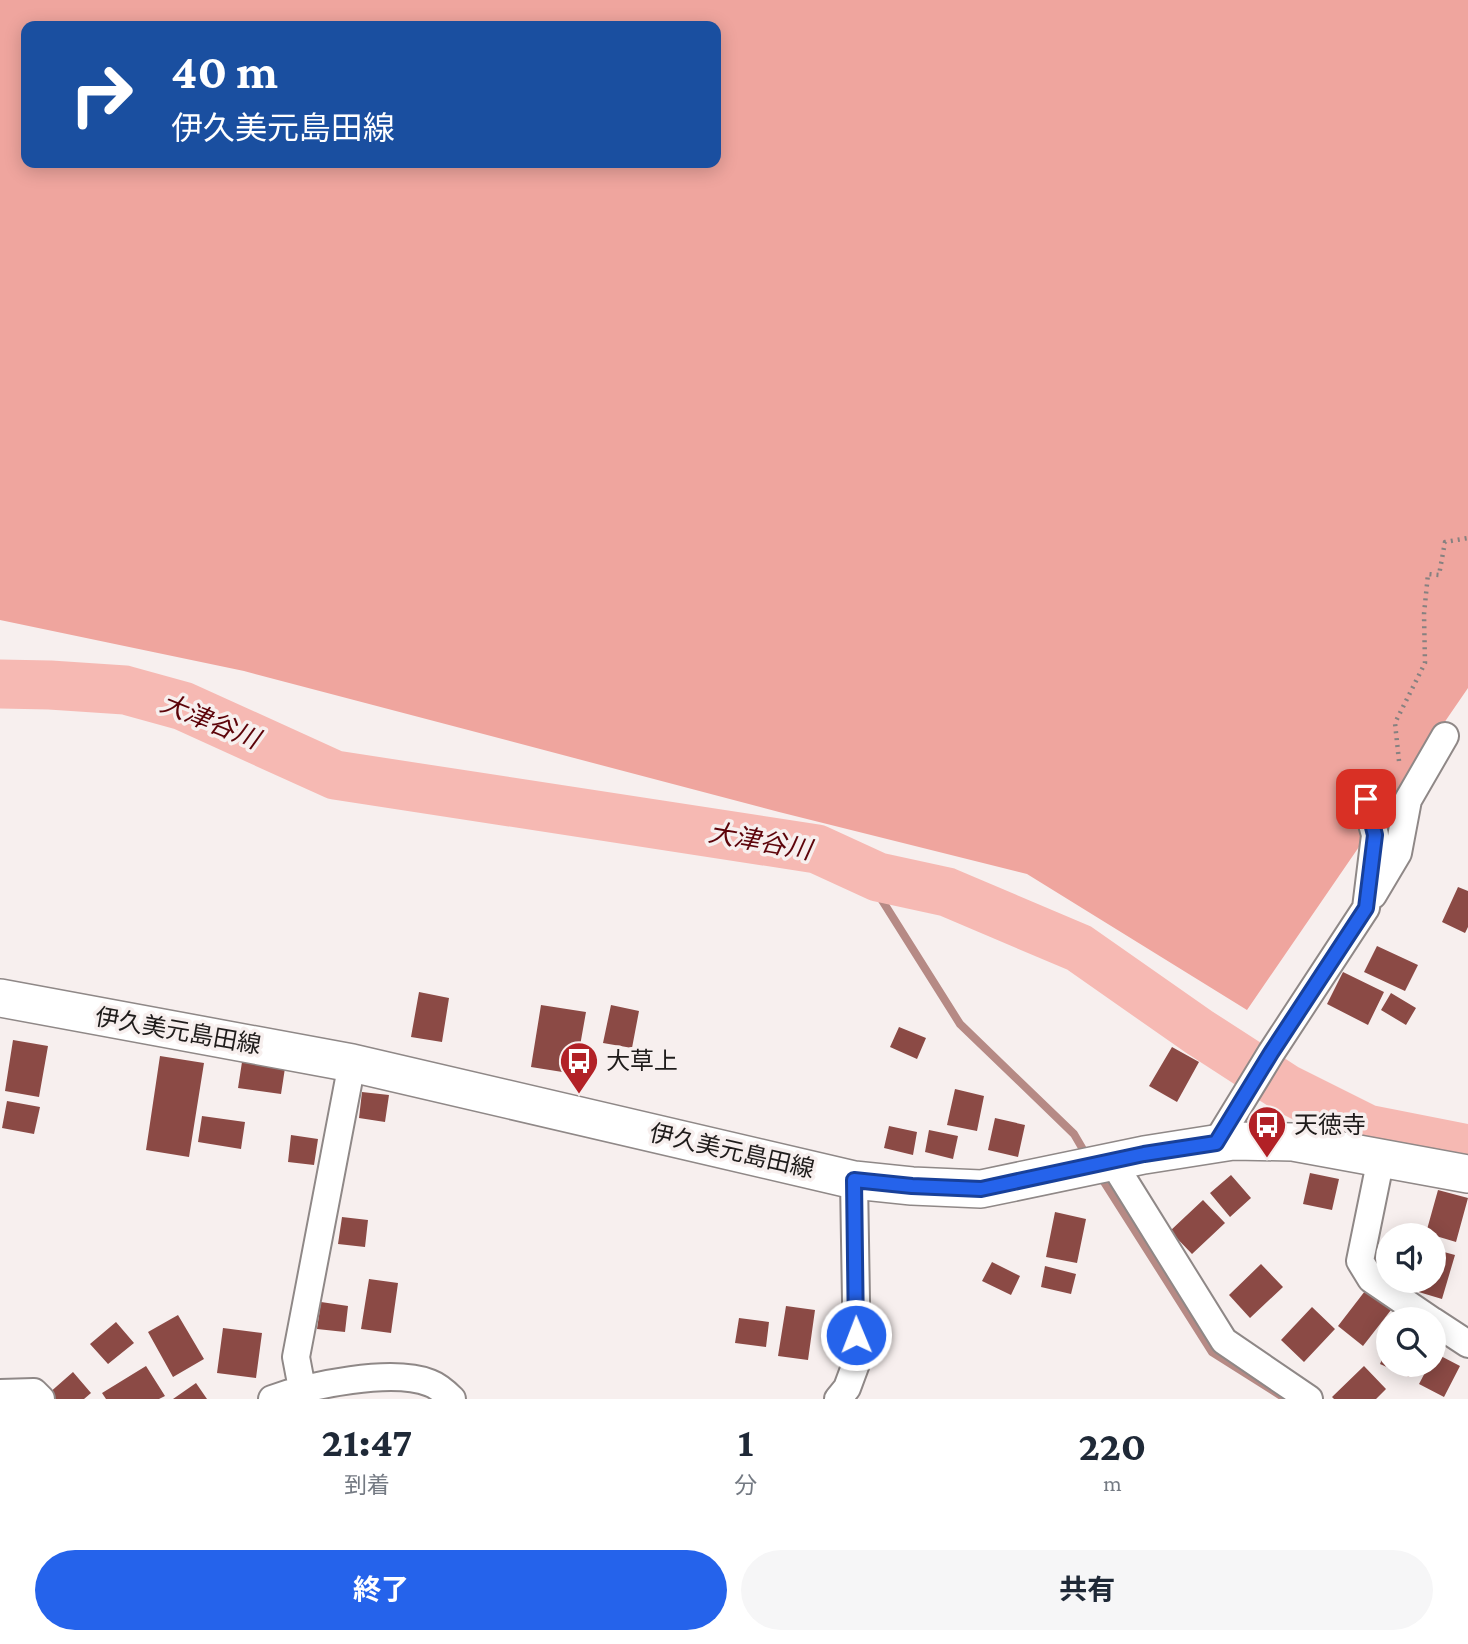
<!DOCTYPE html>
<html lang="ja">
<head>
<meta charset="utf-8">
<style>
	:root { --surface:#fff; --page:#f6f6f7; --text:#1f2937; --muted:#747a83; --accent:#2563eb }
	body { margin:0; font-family:"Crimson Pro","Noto Sans JP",serif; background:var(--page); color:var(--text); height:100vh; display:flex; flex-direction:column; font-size:26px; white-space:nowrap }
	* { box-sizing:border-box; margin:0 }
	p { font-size:23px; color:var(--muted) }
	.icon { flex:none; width:38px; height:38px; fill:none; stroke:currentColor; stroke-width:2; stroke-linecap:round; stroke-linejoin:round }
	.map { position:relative; height:1399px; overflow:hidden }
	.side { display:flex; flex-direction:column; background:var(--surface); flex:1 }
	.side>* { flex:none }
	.hud { position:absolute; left:21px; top:21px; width:700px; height:147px; border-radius:14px; box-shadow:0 4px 18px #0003; background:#1a4fa0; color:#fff; overflow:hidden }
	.controls { position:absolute; left:1376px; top:1223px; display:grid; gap:14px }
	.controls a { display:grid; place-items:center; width:70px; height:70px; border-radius:50%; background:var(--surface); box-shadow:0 4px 18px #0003; font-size:35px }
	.pin { position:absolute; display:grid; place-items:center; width:60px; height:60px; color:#fff; margin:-30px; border-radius:14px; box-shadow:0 4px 10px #0006 }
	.me { position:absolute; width:77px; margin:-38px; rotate:359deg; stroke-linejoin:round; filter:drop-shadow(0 0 5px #0008) }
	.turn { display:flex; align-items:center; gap:24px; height:147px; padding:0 35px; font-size:32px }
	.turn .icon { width:91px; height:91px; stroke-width:2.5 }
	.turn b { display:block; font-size:49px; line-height:60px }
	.eta { display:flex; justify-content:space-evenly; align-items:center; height:119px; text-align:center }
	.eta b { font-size:42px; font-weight:700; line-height:49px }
	.action { display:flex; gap:14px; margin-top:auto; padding:14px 35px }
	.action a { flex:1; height:80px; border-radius:42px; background:var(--accent); color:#fff; font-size:28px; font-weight:700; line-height:80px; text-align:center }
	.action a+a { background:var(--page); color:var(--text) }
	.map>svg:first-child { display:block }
</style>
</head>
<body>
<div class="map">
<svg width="1468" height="1399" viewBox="0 0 1468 1399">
	<rect width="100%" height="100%" fill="#f7efee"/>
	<path fill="#efa59e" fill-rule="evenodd" d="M 0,0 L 1468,0 L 1468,688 L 1247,1010 L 1027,874 L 779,812 L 244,671 L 0,620 ZM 26,26 L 716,26 L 716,163 L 26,163 Z"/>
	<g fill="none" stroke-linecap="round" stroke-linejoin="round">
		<path stroke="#b68a85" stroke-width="8" d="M 863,870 L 960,1024 L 1074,1134 L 1088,1158
			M 1099,1174 L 1212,1352 L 1286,1399"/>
		<path stroke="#f6b9b3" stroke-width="49" d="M 0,684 L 50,685 L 125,690 L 183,706 L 335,775 L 817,849 L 878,877 L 947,892 L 1079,948 L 1199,1032 L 1287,1089 L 1367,1129 L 1468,1149"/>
	</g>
	<path fill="#8b4a45" d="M 1458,887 L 1468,891 L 1468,927 L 1465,933 L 1442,922 Z
		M 1377,946 L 1418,965 L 1405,991 L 1364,972 Z
		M 1343,972 L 1384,992 L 1368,1025 L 1327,1004 Z
		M 419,992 L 449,998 L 442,1042 L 411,1037 Z
		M 1391,993 L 1416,1008 L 1406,1025 L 1381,1010 Z
		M 541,1005 L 586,1012 L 575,1074 L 531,1067 Z
		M 611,1005 L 639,1011 L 632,1048 L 603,1043 Z
		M 899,1027 L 926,1038 L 917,1059 L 890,1047 Z
		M 13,1040 L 48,1046 L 39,1097 L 5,1091 Z
		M 1172,1047 L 1199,1062 L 1177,1102 L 1149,1086 Z
		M 160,1056 L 204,1063 L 189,1157 L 146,1150 Z
		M 242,1062 L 285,1068 L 281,1094 L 238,1088 Z
		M 955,1089 L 984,1096 L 977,1131 L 947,1125 Z
		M 362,1092 L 389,1095 L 385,1122 L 359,1118 Z
		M 7,1101 L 40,1107 L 34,1134 L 2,1128 Z
		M 202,1116 L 245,1122 L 241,1149 L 198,1142 Z
		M 995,1118 L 1025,1125 L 1018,1157 L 988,1150 Z
		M 889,1126 L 917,1132 L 913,1155 L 884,1148 Z
		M 929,1130 L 958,1136 L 953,1159 L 925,1152 Z
		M 291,1135 L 318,1139 L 314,1165 L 288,1162 Z
		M 1310,1173 L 1339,1179 L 1332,1210 L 1303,1204 Z
		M 1231,1175 L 1251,1198 L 1230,1217 L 1210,1193 Z
		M 1438,1190 L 1468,1198 L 1456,1242 L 1426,1233 Z
		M 1203,1200 L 1225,1223 L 1192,1254 L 1170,1231 Z
		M 1055,1212 L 1086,1219 L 1077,1263 L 1046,1257 Z
		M 342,1217 L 368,1220 L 365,1247 L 338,1244 Z
		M 1433,1249 L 1455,1255 L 1442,1299 L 1412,1290 L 1414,1281 L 1433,1281 Z
		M 992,1262 L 1020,1276 L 1011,1295 L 982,1281 Z
		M 1261,1264 L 1283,1287 L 1250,1318 L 1229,1295 Z
		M 1045,1266 L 1076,1274 L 1071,1294 L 1041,1287 Z
		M 369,1279 L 398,1283 L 391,1333 L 361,1329 Z
		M 1365,1291 L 1391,1310 L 1363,1346 L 1338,1326 Z
		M 321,1302 L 348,1306 L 345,1332 L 317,1329 Z
		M 786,1306 L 815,1310 L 808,1360 L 778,1356 Z
		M 1312,1307 L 1335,1329 L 1304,1362 L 1281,1340 Z
		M 178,1315 L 204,1359 L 173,1377 L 148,1332 Z
		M 739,1318 L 769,1322 L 766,1347 L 735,1343 Z
		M 116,1322 L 134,1343 L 108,1364 L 90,1344 Z
		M 223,1328 L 262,1333 L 256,1378 L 217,1373 Z
		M 1388,1346 L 1388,1365 L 1414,1365 L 1409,1377 L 1380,1364 Z
		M 1435,1353 L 1460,1366 L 1444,1397 L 1419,1384 L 1429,1365 L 1433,1365 Z
		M 146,1366 L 165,1396 L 159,1399 L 106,1399 L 102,1393 Z
		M 1364,1366 L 1386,1389 L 1376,1399 L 1334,1399 L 1332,1397 Z
		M 73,1372 L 91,1393 L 84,1399 L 51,1399 L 48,1394 Z
		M 196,1383 L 207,1399 L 173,1399 Z"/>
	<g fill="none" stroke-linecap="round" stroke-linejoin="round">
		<g stroke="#8f8887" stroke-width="30">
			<path id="street" d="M 1373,895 L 1398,853 L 1408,800 L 1445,736
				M 1216,1143 L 1271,1053 L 1366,908 L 1375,835 L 1365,798
				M 1381,1158 L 1360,1261 L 1371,1279 L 1431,1320
				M 1112,1161 L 1224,1341 L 1309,1399
				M 1433,1321 L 1468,1344
				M 0,1393 L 34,1392 L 41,1399
				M 272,1399 C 310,1385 392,1368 430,1383 C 438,1386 446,1393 452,1399
				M 304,1399 L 296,1357 L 352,1063
				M 838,1399 L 847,1388 L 857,1361 L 854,1180"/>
		</g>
		<g stroke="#8f8887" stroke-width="40">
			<path id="secondary" d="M 0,998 L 352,1063 L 854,1180 L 912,1186 L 981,1189 L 1144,1155 L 1233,1141 L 1293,1142 L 1468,1174"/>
		</g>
		<path stroke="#868180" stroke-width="4.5" stroke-dasharray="2 5" stroke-linecap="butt" d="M 1399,761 L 1395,723 L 1425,663 L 1424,614 L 1428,574 L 1439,575 L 1445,542 L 1468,538"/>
		<use href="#street" stroke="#fff" stroke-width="26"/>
		<use href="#secondary" stroke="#fff" stroke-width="37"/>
	</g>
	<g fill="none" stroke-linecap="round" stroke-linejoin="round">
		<g stroke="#184099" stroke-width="18">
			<path id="route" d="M 856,1335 L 854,1180 L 912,1186 L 981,1189 L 1144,1154 L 1216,1143 L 1271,1053 L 1366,908 L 1375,835 L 1366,799"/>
		</g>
		<use href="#route" stroke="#2563eb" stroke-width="12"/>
	</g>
	<defs>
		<g id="bus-pin" transform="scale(2.0125)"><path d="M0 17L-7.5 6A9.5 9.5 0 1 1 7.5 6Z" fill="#b22126" stroke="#f7efee"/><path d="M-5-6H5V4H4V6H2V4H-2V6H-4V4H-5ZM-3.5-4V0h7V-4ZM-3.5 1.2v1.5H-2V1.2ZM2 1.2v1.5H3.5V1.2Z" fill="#fff"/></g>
	</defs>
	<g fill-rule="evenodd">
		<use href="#bus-pin" x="579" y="1061"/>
		<use href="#bus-pin" x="1267" y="1125"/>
	</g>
	<g text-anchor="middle" stroke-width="7" stroke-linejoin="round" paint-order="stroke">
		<g font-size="24" fill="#1f1c1b" stroke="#f7efee">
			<text transform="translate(178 1031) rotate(10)" y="8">伊久美元島田線</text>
			<text transform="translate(732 1151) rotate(13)" y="8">伊久美元島田線</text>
		</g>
		<g font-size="24" fill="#1f1c1b" stroke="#f7efee" text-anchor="start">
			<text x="606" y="1069">大草上</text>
			<text x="1294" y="1133">天徳寺</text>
		</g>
		<g font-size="26" font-style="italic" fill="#5d040a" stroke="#f7efee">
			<text transform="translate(210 721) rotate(22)" y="9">大津谷川</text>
			<text transform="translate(760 841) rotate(10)" y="9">大津谷川</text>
		</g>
	</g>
</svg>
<div class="controls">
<a><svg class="icon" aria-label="sound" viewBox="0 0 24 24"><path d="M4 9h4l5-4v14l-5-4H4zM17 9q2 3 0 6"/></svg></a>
<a><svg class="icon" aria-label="search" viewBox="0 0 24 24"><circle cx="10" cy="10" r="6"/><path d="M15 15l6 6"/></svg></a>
</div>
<div class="pin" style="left:1366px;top:799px;background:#d93025"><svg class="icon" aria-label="arrive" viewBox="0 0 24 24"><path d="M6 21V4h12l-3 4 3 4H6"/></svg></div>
<svg class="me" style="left:856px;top:1335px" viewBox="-20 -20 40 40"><circle r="17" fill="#2563eb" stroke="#fff" stroke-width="3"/><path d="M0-11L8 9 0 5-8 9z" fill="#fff"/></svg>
<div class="hud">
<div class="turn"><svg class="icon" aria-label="right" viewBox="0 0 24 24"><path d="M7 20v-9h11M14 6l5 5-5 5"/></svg><div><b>40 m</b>伊久美元島田線</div></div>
</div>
</div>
<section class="side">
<div class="eta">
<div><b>21:47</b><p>到着</p></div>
<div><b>1</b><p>分</p></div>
<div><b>220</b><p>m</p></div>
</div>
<div class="action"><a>終了</a><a>共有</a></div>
</section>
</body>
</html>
